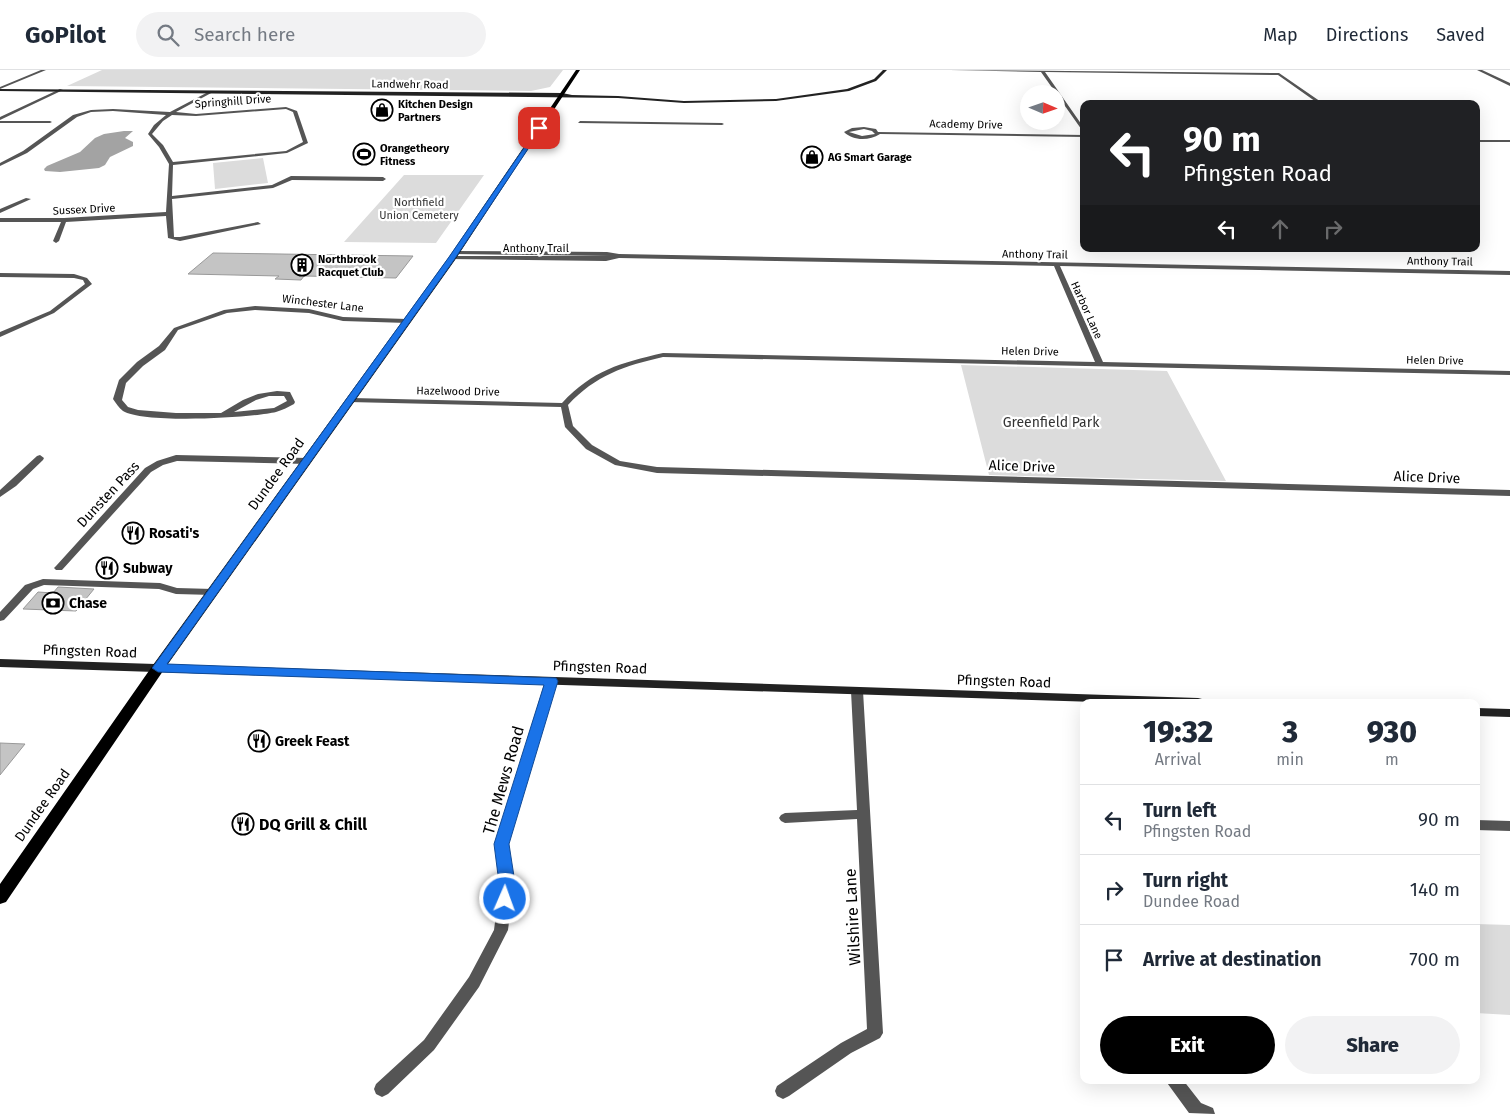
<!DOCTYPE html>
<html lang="en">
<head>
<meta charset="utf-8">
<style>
	:root { --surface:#fff; --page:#f2f2f3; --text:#1f2937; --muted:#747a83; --line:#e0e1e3; --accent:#000 }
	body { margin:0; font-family:"Fira Sans",sans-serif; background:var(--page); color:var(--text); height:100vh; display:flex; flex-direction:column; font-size:19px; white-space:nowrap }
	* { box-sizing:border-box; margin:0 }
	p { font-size:16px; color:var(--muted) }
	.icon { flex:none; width:28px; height:28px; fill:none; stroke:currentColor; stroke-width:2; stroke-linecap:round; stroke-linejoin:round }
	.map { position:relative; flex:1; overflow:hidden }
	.sheet { position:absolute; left:1080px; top:629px; width:400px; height:385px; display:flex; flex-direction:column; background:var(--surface); border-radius:10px; box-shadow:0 5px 20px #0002 }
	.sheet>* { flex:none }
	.banner { position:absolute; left:1080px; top:30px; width:400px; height:152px; border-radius:10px; box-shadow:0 5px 20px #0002; background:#202124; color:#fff; overflow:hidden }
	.needle { width:32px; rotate:92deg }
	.tools { position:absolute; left:1020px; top:15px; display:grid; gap:10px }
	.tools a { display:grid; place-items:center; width:45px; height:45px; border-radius:50%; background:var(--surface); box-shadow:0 5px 20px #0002; font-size:25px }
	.pin { position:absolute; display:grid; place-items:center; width:42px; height:42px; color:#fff; margin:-21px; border-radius:10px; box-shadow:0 2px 8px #0006 }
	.me { position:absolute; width:55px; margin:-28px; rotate:2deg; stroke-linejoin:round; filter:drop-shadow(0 0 4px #0008) }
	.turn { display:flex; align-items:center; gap:18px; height:105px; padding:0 20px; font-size:22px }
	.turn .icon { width:65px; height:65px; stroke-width:2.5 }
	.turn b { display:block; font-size:35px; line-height:42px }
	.lanes { display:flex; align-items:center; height:48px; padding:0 20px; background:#0003; justify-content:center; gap:25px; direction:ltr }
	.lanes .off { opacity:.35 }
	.eta { display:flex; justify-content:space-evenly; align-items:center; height:85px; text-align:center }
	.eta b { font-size:30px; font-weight:800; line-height:35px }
	.primary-button { display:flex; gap:10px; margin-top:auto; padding:10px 20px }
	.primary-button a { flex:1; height:58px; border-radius:30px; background:var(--accent); color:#fff; font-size:20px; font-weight:800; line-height:58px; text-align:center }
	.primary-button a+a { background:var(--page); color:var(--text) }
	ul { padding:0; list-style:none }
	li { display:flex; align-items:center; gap:15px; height:70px; padding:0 20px; border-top:1px solid var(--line) }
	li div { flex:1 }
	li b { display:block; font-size:19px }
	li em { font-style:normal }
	header { display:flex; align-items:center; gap:30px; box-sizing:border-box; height:70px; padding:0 25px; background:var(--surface); border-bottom:1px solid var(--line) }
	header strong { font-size:24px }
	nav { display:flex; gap:28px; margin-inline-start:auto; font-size:18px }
	.search { width:350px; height:45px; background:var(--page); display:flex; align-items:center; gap:12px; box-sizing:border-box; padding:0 18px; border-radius:28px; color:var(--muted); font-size:19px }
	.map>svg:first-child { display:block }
</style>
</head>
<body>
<header>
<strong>GoPilot</strong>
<div class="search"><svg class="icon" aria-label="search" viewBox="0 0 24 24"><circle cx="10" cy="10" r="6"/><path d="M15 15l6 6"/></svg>Search here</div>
<nav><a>Map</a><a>Directions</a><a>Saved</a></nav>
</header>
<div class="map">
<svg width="1510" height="1044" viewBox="0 0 1510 1044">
	<rect width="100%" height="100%" fill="#fff"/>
	<path fill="#dcdcdc" d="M 102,0 L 563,0 L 550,17 L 531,21 L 67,16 Z
		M 263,88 L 268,113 L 215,119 L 213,93 Z
		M 404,105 L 484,105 L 436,173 L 344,172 Z
		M 961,295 L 1167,301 L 1226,411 L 989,405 Z
		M 1476,854 L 1510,855 L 1510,945 L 1476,943 Z"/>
	<path fill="#a3a3a3" d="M 124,61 L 133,61 L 125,68 L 133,72 L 133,76 L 110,87 L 105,95 L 99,98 L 60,102 L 45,101 L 44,99 L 47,96 L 80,82 L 95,68 L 104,64 Z"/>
	<path fill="#c4c4c4" stroke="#999" d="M 213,183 L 413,186 L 396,208 L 304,206 L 301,210 L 275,209 L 279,206 L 188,204 Z
		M 58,517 L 94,519 L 76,541 L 23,539 L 38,522 L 53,523 Z
		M 0,673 L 25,674 L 0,705 Z"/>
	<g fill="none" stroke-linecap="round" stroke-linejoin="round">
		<path fill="#555" fill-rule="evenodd" d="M 41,0 L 46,0 L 0,19 L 0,17 Z
			M 950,0 L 1279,3 L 1324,34 L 1319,34 L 1278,5 L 1045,2 L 1084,58 L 1084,63 L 1041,2 Z
			M 1477,0 L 1482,0 L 1510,13 L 1510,16 Z
			M 60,19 L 63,20 L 0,50 L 0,47 Z
			M 210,21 L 213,22 L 176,42 L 196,44 L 286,37 L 297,41 L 308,73 L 287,83 L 173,95 L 172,126 L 272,115 L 291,106 L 383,107 L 386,109 L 383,111 L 292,110 L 273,118 L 172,129 L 174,167 L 180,167 L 258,152 L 261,154 L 180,171 L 168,168 L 166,146 L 66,152 L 59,171 L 56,173 L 53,171 L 61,152 L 0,152 L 0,148 L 64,148 L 166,142 L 169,94 L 159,77 L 148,64 L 154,55 L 166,45 L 113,41 L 91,42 L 77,47 L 27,83 L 0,96 L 0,93 L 23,81 L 73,45 L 91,40 L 113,39 L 170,42 ZM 286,39 L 293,42 L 303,72 L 286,81 L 173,92 L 163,75 L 152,64 L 163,51 L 172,45 L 196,46 Z
			M 0,51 L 50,51 L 52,52 L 50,53 L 0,53 Z
			M 580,51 L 722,53 L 724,54 L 722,55 L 578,53 Z
			M 864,57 L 876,59 L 878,62 L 1084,65 L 1084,67 L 880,64 C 869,71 853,71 844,62 L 852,58 ZM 864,59 L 872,61 L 875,64 L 862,66 L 849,62 Z
			M 1476,70 L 1510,70 L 1510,72 L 1476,72 Z
			M 26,128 L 31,129 L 0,143 L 0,139 Z
			M 456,181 L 607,182 L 619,184 L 1510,201 L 1510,205 L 1060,196 L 1103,292 L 1510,301 L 1510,305 L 663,287 C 624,296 596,305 568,335 L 573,356 L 592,375 L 620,391 L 657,397 L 1510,420 L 1510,426 L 657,403 L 615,395 L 586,379 L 565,357 L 561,337 L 349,332 L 348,330 L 352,328 L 562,333 C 593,300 620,293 663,283 L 1095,292 L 1054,196 L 619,188 L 606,191 L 450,189 L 450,187 L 452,186 L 610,186 L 454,184 L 453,183 Z
			M 0,203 L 74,204 L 87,208 L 92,214 L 54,243 L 0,267 L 0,262 L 50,241 L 85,214 L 83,210 L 74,208 L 0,207 Z
			M 255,236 L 309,239 L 343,247 L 407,249 L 410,251 L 407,253 L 343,251 L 309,243 L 255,240 L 227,243 L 178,260 L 165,280 L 143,296 L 126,313 L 122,330 L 128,337 L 138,340 L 176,343 L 221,343 L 243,330 L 258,324 L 277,321 L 290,322 L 295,332 L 294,334 C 288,337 283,340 276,342 C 251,348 144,354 123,341 C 119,338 116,333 113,329 L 119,310 L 137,292 L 159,276 L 174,258 L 224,240 ZM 269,326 L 284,326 L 287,331 L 274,338 L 234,342 L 256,330 Z
			M 40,385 L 44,388 L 43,390 L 16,416 L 0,427 L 0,420 L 37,386 Z
			M 176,385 L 307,388 L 311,391 L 307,394 L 177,391 L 163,395 L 151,402 L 62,500 L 56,500 L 54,498 L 56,496 L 145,398 L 157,391 Z
			M 43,509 L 160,513 L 177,518 L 213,519 L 218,522 L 213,525 L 176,524 L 159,519 L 44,515 L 33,519 L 4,550 L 0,551 L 0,542 L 25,515 Z
			M 551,607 L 555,608 L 557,611 L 508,774 L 514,813 L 508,860 L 479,917 L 434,980 L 388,1024 L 382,1027 L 376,1024 L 374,1019 L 376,1014 L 424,970 L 469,907 L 494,860 L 500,813 L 496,774 L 545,611 L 547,608 Z
			M 857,617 L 861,618 L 863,621 L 883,963 L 880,968 L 851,983 L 789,1026 L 783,1029 L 777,1026 L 775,1021 L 777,1016 L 841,973 L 867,959 L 857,749 L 785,753 L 781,751 L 779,748 L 781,745 L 785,743 L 857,740 L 851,621 L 853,618 Z
			M 1476,750 L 1510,751 L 1510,761 L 1476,760 Z
			M 1165,1010 L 1183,1010 L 1201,1033 L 1213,1038 L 1215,1044 L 1189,1043 Z"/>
		<path fill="#222" fill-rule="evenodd" d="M 883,0 L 887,0 L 876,11 L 849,21 L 776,31 L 684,33 L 618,28 L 0,21 L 0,19 L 562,23 L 572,25 L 618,26 L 684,31 L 776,29 L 847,19 L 874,9 Z
			M 0,589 L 1198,628 L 1202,629 L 1204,632 L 1096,632 L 0,597 Z
			M 1476,638 L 1510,639 L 1510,647 L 1476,646 Z"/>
		<path fill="#000" fill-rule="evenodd" d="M 576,0 L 580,0 L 455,190 L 163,601 L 6,832 L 0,834 L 0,814 L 153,595 L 449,187 Z"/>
	</g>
	<path fill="#1a73e8" stroke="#114b97" d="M 539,56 L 542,58 L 454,190 L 167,594 L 556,608 L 558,611 L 509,774 L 515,813 L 510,833 L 505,835 L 499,833 L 497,829 L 499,813 L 494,774 L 544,615 L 158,602 L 152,598 L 449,187 Z"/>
	<defs>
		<g id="shop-ring" transform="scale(1.125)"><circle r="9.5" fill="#fff" stroke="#000" stroke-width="1.5"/><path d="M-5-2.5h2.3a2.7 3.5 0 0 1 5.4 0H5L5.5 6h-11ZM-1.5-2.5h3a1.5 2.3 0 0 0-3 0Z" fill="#000"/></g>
		<g id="stadium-ring" transform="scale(1.125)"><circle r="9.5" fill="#fff" stroke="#000" stroke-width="1.5"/><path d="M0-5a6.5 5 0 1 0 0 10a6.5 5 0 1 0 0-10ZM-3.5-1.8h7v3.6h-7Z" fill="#000"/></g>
		<g id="building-ring" transform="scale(1.125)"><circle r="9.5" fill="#fff" stroke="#000" stroke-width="1.5"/><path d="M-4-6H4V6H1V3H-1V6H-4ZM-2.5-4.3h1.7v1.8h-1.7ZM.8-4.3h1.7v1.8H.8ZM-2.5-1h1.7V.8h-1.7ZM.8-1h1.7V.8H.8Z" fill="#000"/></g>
		<g id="restaurant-ring" transform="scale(1.125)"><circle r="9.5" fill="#fff" stroke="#000" stroke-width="1.5"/><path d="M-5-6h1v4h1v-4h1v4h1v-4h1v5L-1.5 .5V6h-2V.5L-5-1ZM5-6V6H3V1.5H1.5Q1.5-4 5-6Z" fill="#000"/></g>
		<g id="bank-ring" transform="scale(1.125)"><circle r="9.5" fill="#fff" stroke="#000" stroke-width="1.5"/><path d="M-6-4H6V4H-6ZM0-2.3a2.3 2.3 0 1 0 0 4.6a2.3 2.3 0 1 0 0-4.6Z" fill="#000"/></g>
	</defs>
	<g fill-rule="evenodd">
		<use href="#shop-ring" x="382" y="40"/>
		<use href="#stadium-ring" x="364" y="84"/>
		<use href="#shop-ring" x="812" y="87"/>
		<use href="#building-ring" x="302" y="195"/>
		<use href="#restaurant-ring" x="133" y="463"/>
		<use href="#restaurant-ring" x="107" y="498"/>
		<use href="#bank-ring" x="53" y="533"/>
		<use href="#restaurant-ring" x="259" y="671"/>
		<use href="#restaurant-ring" x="243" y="754"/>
	</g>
	<g text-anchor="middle" stroke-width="4.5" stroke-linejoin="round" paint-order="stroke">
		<g font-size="11" fill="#000" stroke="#fff">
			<text transform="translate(410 14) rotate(1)" y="4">Landwehr Road</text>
			<text transform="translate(233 31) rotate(-4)" y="4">Springhill Drive</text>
			<text transform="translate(966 54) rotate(1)" y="4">Academy Drive</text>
			<text transform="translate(84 139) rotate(-3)" y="4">Sussex Drive</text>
			<text x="536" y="182">Anthony Trail</text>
			<text transform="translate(1035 184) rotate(1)" y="4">Anthony Trail</text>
			<text transform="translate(1440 191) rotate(1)" y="4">Anthony Trail</text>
			<text transform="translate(323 233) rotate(7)" y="4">Winchester Lane</text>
			<text transform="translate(1087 240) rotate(66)" y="4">Harbor Lane</text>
			<text transform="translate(1030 281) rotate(1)" y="4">Helen Drive</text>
			<text transform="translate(1435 290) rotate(1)" y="4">Helen Drive</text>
			<text transform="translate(458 321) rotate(1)" y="4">Hazelwood Drive</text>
		</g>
		<g font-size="11" font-weight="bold" fill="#000" stroke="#fff" text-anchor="start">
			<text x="398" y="38">Kitchen Design<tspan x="398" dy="13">Partners</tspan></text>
			<text x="380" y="82">Orangetheory<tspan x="380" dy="13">Fitness</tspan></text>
			<text x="828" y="91">AG Smart Garage</text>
			<text x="318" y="193">Northbrook<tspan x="318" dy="13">Racquet Club</tspan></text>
		</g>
		<g font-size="11" fill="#333" stroke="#fff">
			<text x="419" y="136">Northfield<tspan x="419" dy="13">Union Cemetery</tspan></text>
		</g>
		<g font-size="14" fill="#333" stroke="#fff">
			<text x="1051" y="357">Greenfield Park</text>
		</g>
		<g font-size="14" fill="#000" stroke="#fff">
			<text transform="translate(1022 396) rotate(2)" y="5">Alice Drive</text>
			<text transform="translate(276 404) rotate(-54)" y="5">Dundee Road</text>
			<text transform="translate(1427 407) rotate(2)" y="5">Alice Drive</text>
			<text transform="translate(108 424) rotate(-47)" y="5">Dunsten Pass</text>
			<text transform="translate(90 581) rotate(2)" y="5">Pfingsten Road</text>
			<text transform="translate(600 597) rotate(2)" y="5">Pfingsten Road</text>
			<text transform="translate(1004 611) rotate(2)" y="5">Pfingsten Road</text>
			<text transform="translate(42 735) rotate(-55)" y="5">Dundee Road</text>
		</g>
		<g font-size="14" font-weight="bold" fill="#000" stroke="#fff" text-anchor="start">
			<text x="149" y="468">Rosati's</text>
			<text x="123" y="503">Subway</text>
			<text x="69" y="538">Chase</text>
			<text x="275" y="676">Greek Feast</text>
		</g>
		<g font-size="16" fill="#000" stroke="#fff">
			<text transform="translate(503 710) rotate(-74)" y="6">The Mews Road</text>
			<text transform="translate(852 847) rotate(-93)" y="6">Wilshire Lane</text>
		</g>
		<g font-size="16" font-weight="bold" fill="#000" stroke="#fff" text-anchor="start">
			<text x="259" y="760">DQ Grill &amp; Chill</text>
		</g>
	</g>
</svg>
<div class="tools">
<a><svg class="needle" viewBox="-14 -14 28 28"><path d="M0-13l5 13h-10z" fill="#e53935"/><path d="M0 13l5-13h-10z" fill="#747a83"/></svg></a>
</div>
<div class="pin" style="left:539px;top:58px;background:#d93025"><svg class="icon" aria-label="arrive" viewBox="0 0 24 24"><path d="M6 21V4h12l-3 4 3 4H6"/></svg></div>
<svg class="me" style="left:505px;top:829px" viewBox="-20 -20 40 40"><circle r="17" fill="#1a73e8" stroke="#fff" stroke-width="3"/><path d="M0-11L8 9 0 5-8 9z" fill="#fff"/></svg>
<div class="banner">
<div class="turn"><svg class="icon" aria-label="left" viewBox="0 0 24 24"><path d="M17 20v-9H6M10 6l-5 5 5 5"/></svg><div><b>90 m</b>Pfingsten Road</div></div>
<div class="lanes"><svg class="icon" aria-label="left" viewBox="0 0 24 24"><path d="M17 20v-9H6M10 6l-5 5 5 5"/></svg><svg class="icon off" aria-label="ahead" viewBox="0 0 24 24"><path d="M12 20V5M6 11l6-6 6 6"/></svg><svg class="icon off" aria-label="right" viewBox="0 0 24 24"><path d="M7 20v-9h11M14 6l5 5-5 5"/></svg></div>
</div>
<section class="sheet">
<div class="eta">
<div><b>19:32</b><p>Arrival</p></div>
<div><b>3</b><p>min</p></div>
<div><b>930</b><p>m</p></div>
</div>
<ul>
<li><svg class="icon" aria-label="left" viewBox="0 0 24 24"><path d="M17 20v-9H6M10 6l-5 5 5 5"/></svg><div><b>Turn left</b><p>Pfingsten Road</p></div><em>90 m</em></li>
<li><svg class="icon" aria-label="right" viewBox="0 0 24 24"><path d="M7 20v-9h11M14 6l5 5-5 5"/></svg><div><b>Turn right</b><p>Dundee Road</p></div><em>140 m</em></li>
<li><svg class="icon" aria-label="arrive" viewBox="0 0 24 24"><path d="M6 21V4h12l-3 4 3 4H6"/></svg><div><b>Arrive at destination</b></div><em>700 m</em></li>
</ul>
<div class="primary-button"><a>Exit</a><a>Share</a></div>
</section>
</div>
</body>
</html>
